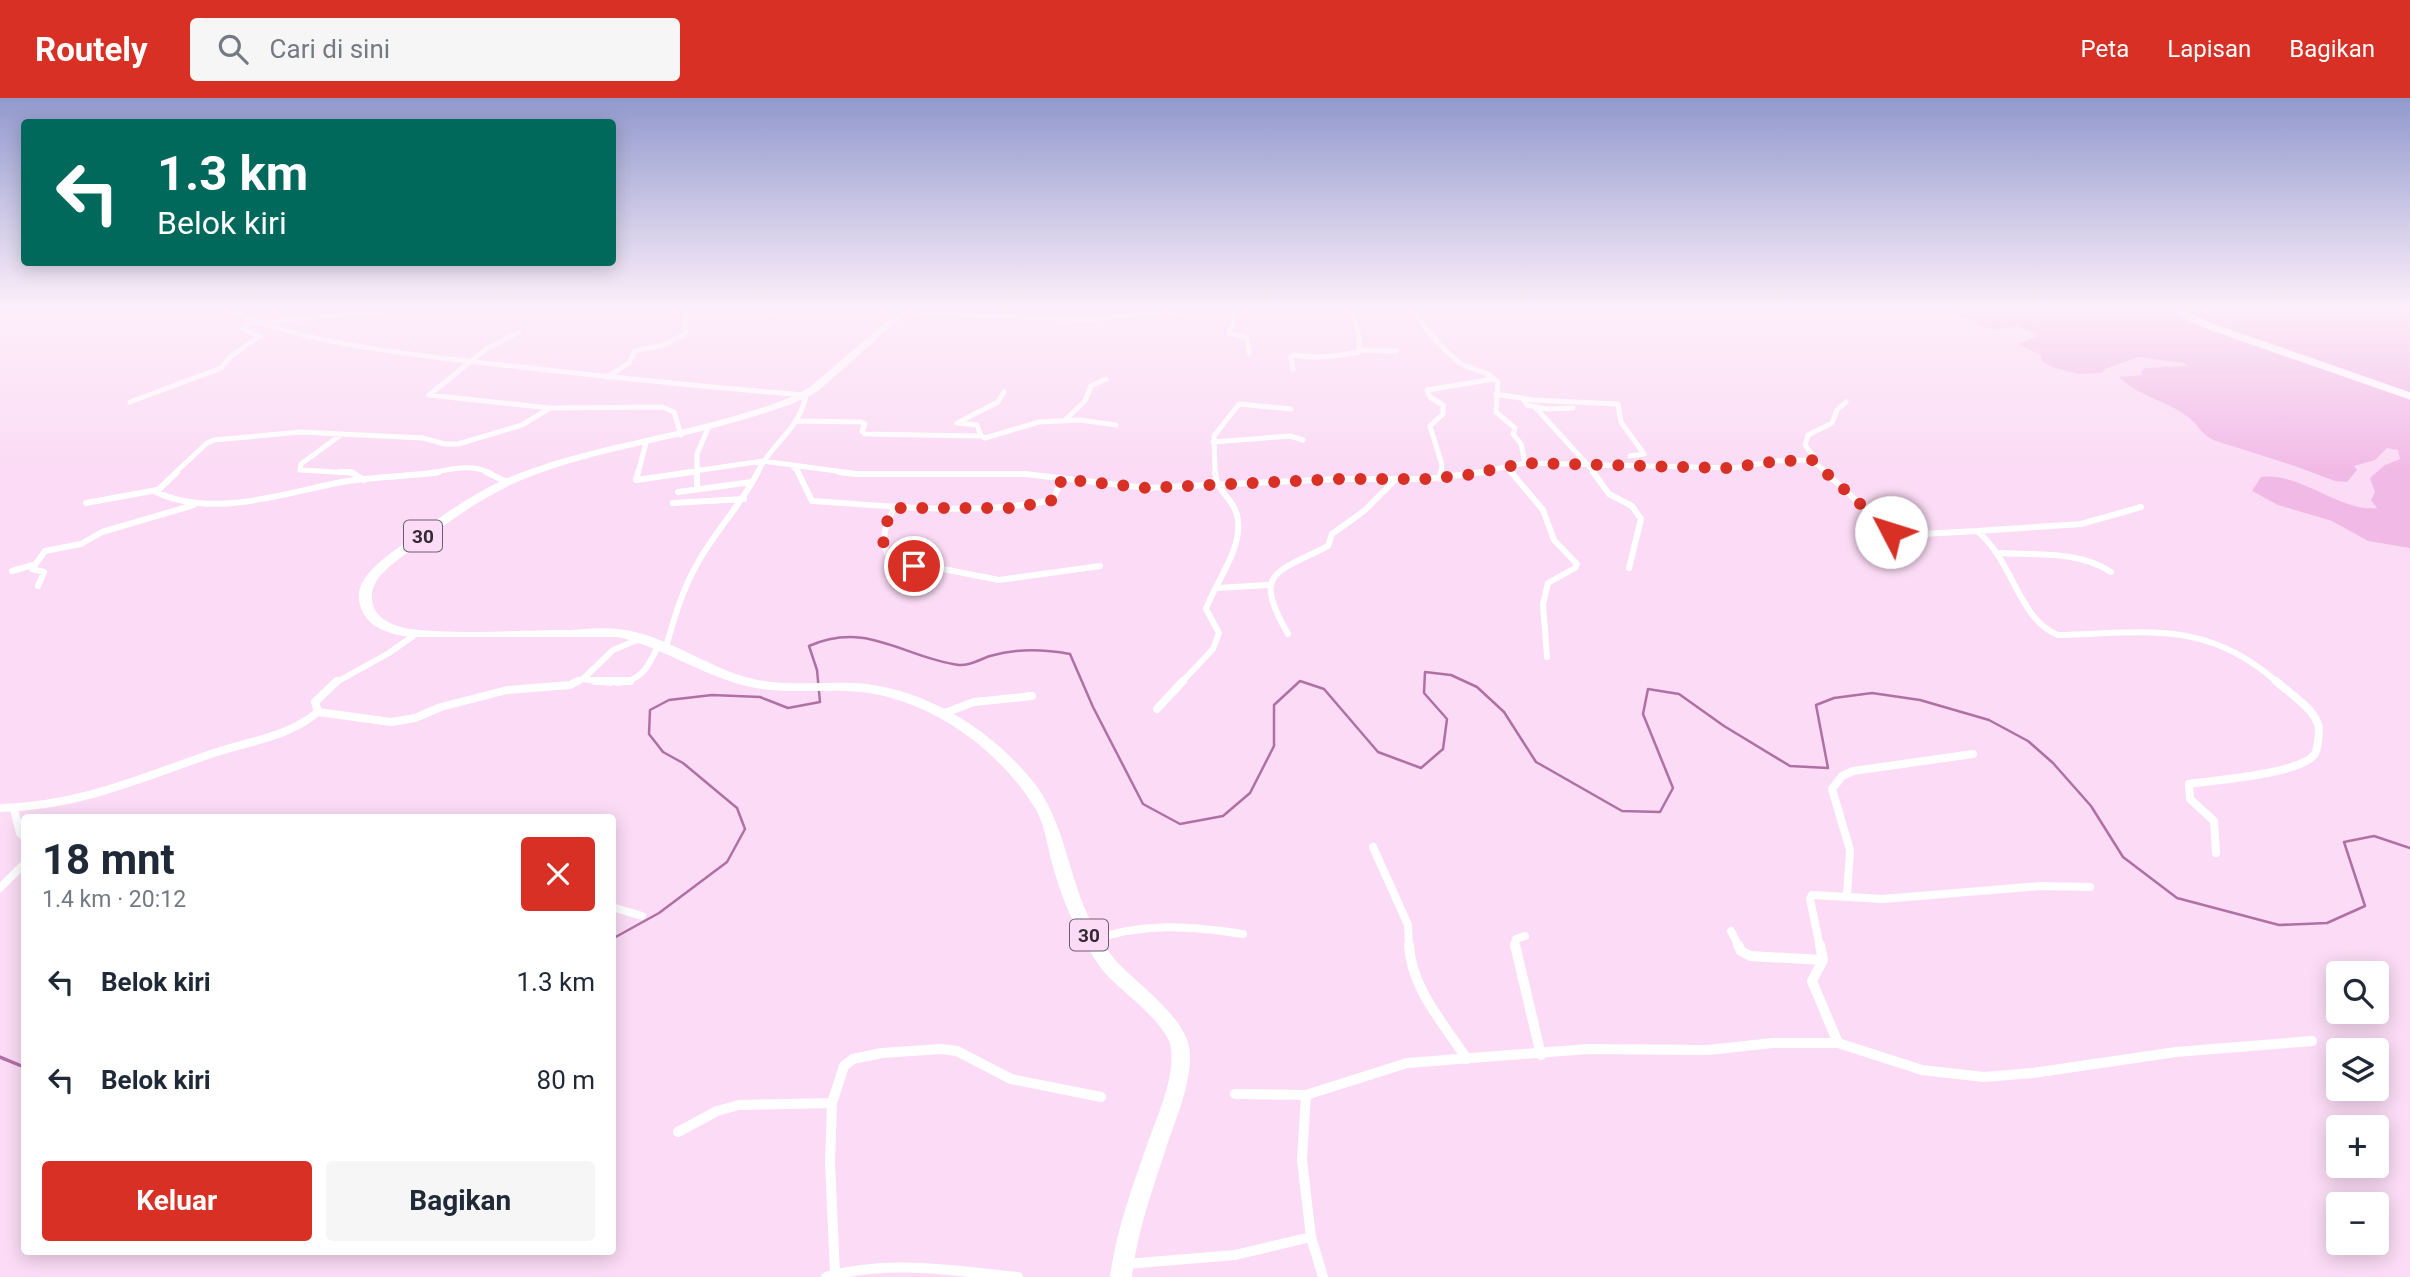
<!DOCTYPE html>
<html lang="id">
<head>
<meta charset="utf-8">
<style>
	:root { --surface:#fff; --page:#f6f6f7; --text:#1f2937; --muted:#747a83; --accent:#d93025 }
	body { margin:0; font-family:Roboto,sans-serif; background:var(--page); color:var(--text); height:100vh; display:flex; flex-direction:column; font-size:26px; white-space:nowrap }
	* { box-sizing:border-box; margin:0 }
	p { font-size:23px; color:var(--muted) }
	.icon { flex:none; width:38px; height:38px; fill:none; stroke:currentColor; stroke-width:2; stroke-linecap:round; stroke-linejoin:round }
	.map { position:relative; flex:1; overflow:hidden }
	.side { position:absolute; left:21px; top:716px; width:595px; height:441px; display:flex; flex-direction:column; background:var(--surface); border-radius:7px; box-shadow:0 4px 18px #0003 }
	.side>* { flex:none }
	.banner { position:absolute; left:21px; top:21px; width:595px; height:147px; border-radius:7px; box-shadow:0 4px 18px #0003; background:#00695c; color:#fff; overflow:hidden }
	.tools { position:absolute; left:2326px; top:863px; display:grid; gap:14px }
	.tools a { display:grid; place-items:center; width:63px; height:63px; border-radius:7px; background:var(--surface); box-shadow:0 4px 18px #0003; font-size:35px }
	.pin { position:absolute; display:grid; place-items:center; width:60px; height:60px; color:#fff; margin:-30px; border:4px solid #fff; border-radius:50%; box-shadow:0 2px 7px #0007 }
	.me { position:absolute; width:77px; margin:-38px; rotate:310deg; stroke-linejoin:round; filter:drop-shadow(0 0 5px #0008) }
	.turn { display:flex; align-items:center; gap:24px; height:147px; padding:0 21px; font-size:32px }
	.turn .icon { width:91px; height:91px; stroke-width:2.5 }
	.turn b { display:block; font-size:49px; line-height:60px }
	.round { display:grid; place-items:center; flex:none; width:74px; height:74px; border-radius:7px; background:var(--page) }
	.overview { display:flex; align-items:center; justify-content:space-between; height:119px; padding:0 21px }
	h1 { font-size:42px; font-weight:700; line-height:52px }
	.primary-button { display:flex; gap:14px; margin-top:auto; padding:14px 21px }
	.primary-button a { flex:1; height:80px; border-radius:7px; background:var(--accent); color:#fff; font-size:28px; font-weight:700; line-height:80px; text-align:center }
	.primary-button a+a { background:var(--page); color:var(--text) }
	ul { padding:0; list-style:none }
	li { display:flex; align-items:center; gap:21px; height:98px; padding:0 21px }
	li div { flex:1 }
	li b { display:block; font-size:26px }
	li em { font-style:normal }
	header { display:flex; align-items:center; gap:42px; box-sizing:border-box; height:98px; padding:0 35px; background:var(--accent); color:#fff }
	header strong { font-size:33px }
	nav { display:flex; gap:38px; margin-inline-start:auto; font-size:24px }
	.search { width:490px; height:63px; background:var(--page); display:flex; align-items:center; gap:18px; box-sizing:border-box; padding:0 24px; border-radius:7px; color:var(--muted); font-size:26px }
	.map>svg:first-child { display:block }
</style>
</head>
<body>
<header>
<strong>Routely</strong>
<div class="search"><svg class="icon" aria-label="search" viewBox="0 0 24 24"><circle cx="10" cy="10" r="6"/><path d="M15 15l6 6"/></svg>Cari di sini</div>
<nav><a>Peta</a><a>Lapisan</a><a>Bagikan</a></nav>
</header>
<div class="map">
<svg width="2410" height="1179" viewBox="0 0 2410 1179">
	<rect width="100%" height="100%" fill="#fbdbf5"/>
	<path fill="#f1bae6" d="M 1920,208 L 2410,208 L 2410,450 L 2368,443 L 2332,423 L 2278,407 L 2252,393 L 2261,379 C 2302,374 2339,414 2377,410 L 2371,402 L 2375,394 L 2370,380 L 2385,367 L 2400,361 L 2398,352 L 2387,350 L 2375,362 L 2354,368 L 2357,372 L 2347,384 L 2335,383 L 2295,368 L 2213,342 C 2201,336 2198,326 2188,319 C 2167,302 2139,299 2119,279 L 2142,277 L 2141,273 L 2144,270 L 2187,268 L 2184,265 L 2138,259 L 2105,271 L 2101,275 L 2078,276 L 2052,269 L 2042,263 L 2041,257 L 2018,246 L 2037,238 L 2035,235 L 2017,228 L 1992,232 L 1957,217 L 1937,215 Z"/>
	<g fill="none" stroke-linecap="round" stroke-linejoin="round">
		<path stroke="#af71a4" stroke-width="2.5" d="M 612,841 L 659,815 L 727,764 L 745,731 L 737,710 L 683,665 L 663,654 L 649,636 L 650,612 L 669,602 L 712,597 L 760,599 L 788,610 L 820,604 L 817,572 L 809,548 C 868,522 904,560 959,567 C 971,568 980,561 990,558 C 1017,550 1043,551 1070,556 L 1093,609 L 1143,706 L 1180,726 L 1223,718 L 1250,695 L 1274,648 L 1274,607 L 1300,583 L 1324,591 L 1378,654 L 1421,670 L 1443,651 L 1447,621 L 1424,595 L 1425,574 L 1451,577 L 1477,589 L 1504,614 L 1536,664 L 1622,713 L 1660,714 L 1673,690 L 1643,616 L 1648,591 L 1679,596 L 1724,628 L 1790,668 L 1828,670 L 1816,607 L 1834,600 L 1872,595 L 1920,602 L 1989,622 L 2028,643 L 2053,665 L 2091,708 L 2123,759 L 2177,800 L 2279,827 L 2327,825 L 2365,808 L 2344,744 L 2374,738 L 2410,750"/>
		<path stroke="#af71a4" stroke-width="3.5" d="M 0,959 L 24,969"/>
		<path stroke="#fff" stroke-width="5" d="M 220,208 C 299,246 407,256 494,266 C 598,278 702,289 806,297 C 800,331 772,345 757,375
			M 1229,209 L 1235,220 L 1229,235 L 1247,240 L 1249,255
			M 1422,211 L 1417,214 C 1419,227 1452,261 1464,267 C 1479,275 1482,270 1498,284 L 1496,314 L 1515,330 L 1513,336 L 1521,346 L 1525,365
			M 905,212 L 937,216 L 1087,221 L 1244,208 L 1352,212 L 1426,208
			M 771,215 L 775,208
			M 519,234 L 486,251 L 429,297 L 550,310 L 662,309 L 674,314 L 681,337
			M 1359,252 L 1396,253
			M 1293,271 L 1291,259 L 1294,257 C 1316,261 1337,258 1359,254 L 1359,239 L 1352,212
			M 607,279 L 629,265 L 635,253 L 664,247 L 686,235 L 685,216 L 696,208
			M 1004,294 L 998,304 L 957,325 L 977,327 L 981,338 L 985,340 L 1039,324 L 1080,322 L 1116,327
			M 1496,296 L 1533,302 L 1618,306 L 1621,324 L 1644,356 L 1630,358
			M 1522,300 L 1527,307 L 1547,311 L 1573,310
			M 130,304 L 221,270 L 231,258 L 260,238 L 242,231 L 253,224 L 428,210
			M 1535,309 L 1595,375
			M 1065,322 L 1085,303 L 1091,288 L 1106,281
			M 796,323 L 861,324 L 865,326 L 862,333 L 865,336 L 981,338
			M 342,336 L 301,366 L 300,372 L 353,375
			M 1213,344 L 1290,338 L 1303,342
			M 1812,362 L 1827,375
			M 791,367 L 799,375
			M 1506,369 L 1513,375
			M 175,375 L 207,345 L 214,342 L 301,334 L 423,340 L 445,346 L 458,346 L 522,327 L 550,310
			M 428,375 C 450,372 470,365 490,375
			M 638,375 L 646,345
			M 681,375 L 763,363 L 851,375
			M 697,375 L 697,356 L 708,330
			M 1215,375 L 1214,338 L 1239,306 L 1291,311
			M 1441,375 L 1442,367 L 1430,328 L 1443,316 L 1443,307 L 1430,299 L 1427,292 L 1494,281
			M 1475,375 L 1525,365 L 1733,370 L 1776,363 L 1808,362 L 1814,359 L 1805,347 L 1808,337 L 1832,325 L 1837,312 L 1846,304"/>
		<path stroke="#fff" stroke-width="6" d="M 177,374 L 156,394 C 213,421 284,395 342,384 C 375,378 407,379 439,374
			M 340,374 L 351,374 L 364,382
			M 486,374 L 507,384
			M 638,374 L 636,382 L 692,374
			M 697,374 L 697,391
			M 798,374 L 812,403 C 892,408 974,418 1053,402 L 1062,381
			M 839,374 L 856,376 L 1025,376 L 1146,390 L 1337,381 L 1427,381 L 1484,374
			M 1511,374 L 1543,412 L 1554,442 L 1577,466 L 1575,470 L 1548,485 L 1543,506 L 1547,559
			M 1593,374 L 1609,396 L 1632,408 L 1641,421 L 1629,470
			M 1825,374 L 1891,434 L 1904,437 L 1977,433 C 2013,462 2018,521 2058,537 C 2146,535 2207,521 2278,585
			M 1440,381 L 1441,374
			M 678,394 L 752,384
			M 86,405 L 157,392
			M 673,405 L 744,401
			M 894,410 C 885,428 880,441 889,460 L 908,468 L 933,469 L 999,482 L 1100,468
			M 1977,433 L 2081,426 L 2141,409
			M 2001,455 C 2037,457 2080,453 2111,474
			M 12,473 L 33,467
			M 38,488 L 44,474 L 32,471 L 45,453 L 81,446 L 102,434 L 194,407
			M 1217,490 L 1268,487
			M 1288,536 C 1253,474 1273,476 1328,448 L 1332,436 L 1364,413 L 1395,382
			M 666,549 C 674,521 682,493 696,468 C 713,435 740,409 758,374
			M 583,581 L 611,585
			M 335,585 L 389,555 L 416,536
			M 574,585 L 583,581 L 613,552 L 642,540
			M 617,585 C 643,583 649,567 659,546
			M 1181,585 L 1213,551 L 1219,535 L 1206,511 C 1216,483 1245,448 1237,417 C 1233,400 1217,395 1215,374"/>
		<path stroke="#fff" stroke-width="8" d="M 595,583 L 630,583
			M 1157,611 L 1183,583
			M 318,614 L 315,604 L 337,583
			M 942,616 L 974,604 L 1032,598
			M 0,710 C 75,709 139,681 208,657 C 247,643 285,641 318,614 L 391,624 L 415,620 L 441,609 L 507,592 L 570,587 L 578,583
			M 14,711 L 20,735 L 24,739
			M 1373,749 L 1408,827 L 1409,849
			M 2216,755 L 2214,723 L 2190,701 L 2189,686 C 2215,682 2299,676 2314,657 C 2318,652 2320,632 2318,626 C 2312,609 2289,595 2276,583
			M 0,790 L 24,766
			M 1847,797 L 1850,752 L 1832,691 L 1842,678 L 1853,673 L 1973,656
			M 612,809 L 642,818
			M 1731,833 L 1739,849
			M 1093,842 C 1144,824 1191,828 1243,836
			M 1514,849 L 1516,841 L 1525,838
			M 1820,849 L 1810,801 L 1812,797 L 1883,801 L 2041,788 L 2090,789"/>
		<path stroke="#fff" stroke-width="10" d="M 1409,847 C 1411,890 1444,926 1467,961
			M 1515,847 L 1541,957
			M 1738,847 L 1741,853 L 1750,858 L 1823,862
			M 1838,945 L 1922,972 L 1984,979 L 2033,975 L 2176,954 L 2312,943
			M 1235,996 L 1306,997 L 1407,965 L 1588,951 L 1708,952 L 1773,945 L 1838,945 L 1812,883 L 1823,862 L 1820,847
			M 1306,997 L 1302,1062 L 1311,1139 L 1323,1179
			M 678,1034 L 717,1013 L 739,1007 L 832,1005
			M 1126,1166 L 1235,1157 L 1311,1139
			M 835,1175 L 830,1065 L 832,1005 L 844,968 L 853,961 L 882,955 L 941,951 L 957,953 L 1011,981 L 1101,999
			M 826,1179 C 889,1161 954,1173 1018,1179"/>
		<path stroke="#fff" stroke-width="7" d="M 2165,208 L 2212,229 L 2410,298"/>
		<path fill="#fff" fill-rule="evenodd" d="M 905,208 L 914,208 L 818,293 C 796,306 772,313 748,320 C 679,342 605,351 537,376 C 491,392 452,421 414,450 C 397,463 370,478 372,501 C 373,521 394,528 410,531 C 462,537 517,532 569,532 C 585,531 602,529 618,531 C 665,536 704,568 749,580 C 783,589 818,584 853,585 C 921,588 988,629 1031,681 C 1067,724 1067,783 1095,831 C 1102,843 1109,856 1119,866 C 1141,889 1188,921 1190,955 C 1191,985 1178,1016 1168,1044 C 1154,1088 1137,1132 1132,1179 L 1110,1179 C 1116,1133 1132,1090 1147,1047 C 1157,1018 1175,981 1171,950 C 1167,925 1122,894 1105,875 C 1097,866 1091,855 1085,845 C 1071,822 1061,797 1054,772 C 1047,750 1046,726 1033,707 C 997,650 930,602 862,594 C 825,590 788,597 751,589 C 704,579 665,550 618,539 L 410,539 C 390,536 366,530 360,507 C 352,482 382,462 399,449 C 440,419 482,387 531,371 C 599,347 672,337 741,316 C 765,309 789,302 810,289 Z"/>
	</g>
	<linearGradient id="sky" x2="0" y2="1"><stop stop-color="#9199cd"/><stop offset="0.56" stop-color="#fdeffa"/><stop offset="1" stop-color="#fdeffa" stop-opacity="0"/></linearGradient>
	<rect width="2410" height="373" fill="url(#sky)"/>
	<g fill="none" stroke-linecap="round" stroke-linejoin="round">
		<path stroke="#d93025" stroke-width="12" stroke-dasharray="0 21.6" d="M 914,468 L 891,462 C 877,442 884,429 894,410 L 1014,410 L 1053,402 L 1062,381 L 1146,390 L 1337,381 L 1427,381 L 1467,377 L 1525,365 L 1726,370 L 1779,363 L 1812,362 L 1891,434"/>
	</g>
	<g text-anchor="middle" stroke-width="7" stroke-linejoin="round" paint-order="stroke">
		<g fill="#fbdbf5" stroke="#705e6d" stroke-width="2">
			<rect x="404" y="422.5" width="38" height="31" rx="5"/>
			<rect x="1070" y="821.5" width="38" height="31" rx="5"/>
		</g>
		<g font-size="19" font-weight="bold" fill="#352933">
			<text x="423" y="445">30</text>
			<text x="1089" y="844">30</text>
		</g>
	</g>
</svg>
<div class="tools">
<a><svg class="icon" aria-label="search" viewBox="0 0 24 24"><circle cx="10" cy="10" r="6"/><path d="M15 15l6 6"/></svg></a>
<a><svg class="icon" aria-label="layers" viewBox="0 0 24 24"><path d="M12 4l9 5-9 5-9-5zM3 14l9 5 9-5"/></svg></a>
<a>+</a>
<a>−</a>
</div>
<div class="pin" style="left:914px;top:468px;background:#d93025"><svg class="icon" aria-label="arrive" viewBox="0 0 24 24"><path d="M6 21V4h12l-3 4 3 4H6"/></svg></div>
<svg class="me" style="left:1891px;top:434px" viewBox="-20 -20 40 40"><circle r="19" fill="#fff"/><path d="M0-13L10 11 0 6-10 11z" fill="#d93025"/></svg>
<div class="banner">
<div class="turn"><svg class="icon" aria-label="left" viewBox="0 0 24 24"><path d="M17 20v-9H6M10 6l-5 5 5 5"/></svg><div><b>1.3 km</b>Belok kiri</div></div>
</div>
<section class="side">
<div class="overview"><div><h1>18 mnt</h1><p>1.4 km · 20:12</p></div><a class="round" style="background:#d93025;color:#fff"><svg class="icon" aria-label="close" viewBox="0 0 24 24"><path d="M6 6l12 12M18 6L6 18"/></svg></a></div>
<ul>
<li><svg class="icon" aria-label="left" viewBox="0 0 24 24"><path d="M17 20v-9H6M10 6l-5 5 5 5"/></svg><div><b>Belok kiri</b></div><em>1.3 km</em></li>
<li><svg class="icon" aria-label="left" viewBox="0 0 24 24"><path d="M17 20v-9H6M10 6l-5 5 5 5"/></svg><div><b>Belok kiri</b></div><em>80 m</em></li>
</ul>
<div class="primary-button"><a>Keluar</a><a>Bagikan</a></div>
</section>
</div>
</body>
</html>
